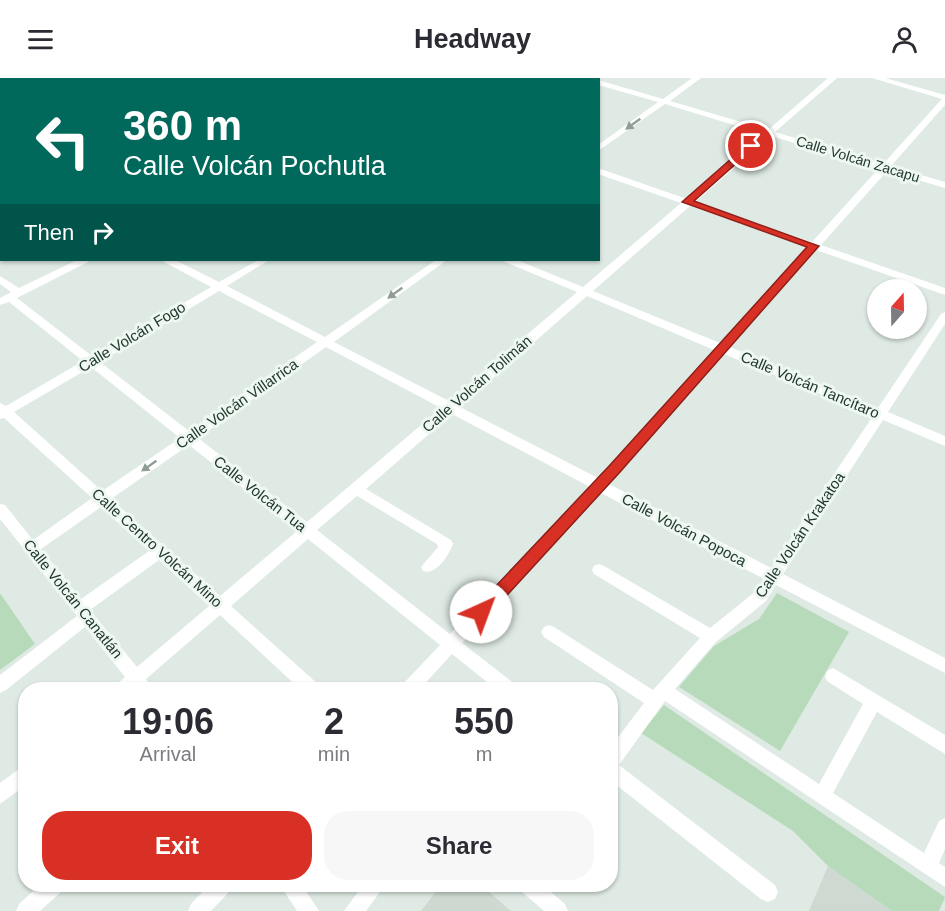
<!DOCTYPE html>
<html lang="en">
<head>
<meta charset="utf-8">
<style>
	:root { --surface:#fff; --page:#f7f7f7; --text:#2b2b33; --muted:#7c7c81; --accent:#d93025 }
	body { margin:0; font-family:Arial,sans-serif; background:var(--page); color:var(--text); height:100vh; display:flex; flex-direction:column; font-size:22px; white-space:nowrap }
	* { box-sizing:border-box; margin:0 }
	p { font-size:20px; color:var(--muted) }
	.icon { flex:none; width:33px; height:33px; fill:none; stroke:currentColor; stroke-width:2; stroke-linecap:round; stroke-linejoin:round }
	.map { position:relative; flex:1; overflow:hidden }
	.sheet { position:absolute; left:18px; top:604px; width:600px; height:210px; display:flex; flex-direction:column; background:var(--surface); border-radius:24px; box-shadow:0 2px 4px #0004 }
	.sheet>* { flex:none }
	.hud { position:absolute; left:0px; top:0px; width:600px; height:183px; box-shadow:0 2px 4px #0004; background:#00695c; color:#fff; overflow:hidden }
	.needle { width:39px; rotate:20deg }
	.controls { position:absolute; left:867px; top:201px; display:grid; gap:12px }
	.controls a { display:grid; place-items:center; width:60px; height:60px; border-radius:50%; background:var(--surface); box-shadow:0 2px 4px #0004; font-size:30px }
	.pin { position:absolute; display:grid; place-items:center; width:51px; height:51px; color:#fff; margin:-26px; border:3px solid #fff; border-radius:50%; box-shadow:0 2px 6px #0007 }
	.me { position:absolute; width:66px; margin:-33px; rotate:43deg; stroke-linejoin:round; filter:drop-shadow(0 0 4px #0008) }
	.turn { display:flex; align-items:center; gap:21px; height:126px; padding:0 24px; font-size:27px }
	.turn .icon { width:78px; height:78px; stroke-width:2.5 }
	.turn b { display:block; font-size:42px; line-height:51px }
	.then { display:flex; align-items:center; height:57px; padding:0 24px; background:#0003; gap:12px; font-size:22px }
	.eta { display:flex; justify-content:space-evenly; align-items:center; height:102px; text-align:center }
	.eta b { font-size:36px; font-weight:700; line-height:42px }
	.primary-button { display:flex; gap:12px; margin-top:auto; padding:12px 24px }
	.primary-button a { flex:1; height:69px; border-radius:24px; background:var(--accent); color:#fff; font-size:24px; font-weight:700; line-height:69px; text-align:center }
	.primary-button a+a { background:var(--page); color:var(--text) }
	header { display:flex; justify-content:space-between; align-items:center; height:78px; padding:0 24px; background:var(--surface); font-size:27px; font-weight:700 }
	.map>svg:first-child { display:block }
</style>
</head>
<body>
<header><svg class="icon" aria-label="menu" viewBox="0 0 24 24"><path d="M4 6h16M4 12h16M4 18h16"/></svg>Headway<svg class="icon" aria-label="person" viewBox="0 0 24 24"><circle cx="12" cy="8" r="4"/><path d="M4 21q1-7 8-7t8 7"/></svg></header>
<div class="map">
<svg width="945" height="833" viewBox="0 0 945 833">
	<rect width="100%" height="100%" fill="#deeae3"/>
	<path fill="#cdd9d1" d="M 828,788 L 892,833 L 809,833 Z
		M 441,807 L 481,807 L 511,833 L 421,833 Z"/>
	<path fill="#b7dbba" d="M 0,515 L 35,566 L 0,592 Z
		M 777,515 L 849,554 L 780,673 L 679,609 L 714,568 L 759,541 Z
		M 664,627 L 945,819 L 939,833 L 892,833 L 828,788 L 793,753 L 641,655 Z"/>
	<path fill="#b4c4bb" stroke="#7e8983" stroke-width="1.5" d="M 439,0 L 459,0 L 465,2 L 436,2 Z"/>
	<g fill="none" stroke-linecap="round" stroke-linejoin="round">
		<path fill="#fff" fill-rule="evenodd" d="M 18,0 L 29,0 L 30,2 L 19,2 Z
			M 55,0 L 63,0 L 64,2 L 56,2 Z
			M 93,0 L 101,0 L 102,2 L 94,2 Z
			M 155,0 L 165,0 L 154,2 Z
			M 293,0 L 303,0 L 292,2 Z
			M 328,0 L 339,0 L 340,2 L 329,2 Z
			M 427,0 L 436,0 L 426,2 Z
			M 559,0 L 568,0 L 558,2 Z
			M 579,0 L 592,2 L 580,2 Z
			M 692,0 L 701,0 L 670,23 L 768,52 L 828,0 L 837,0 L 775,54 L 883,86 L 942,21 L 872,0 L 885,0 L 945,17 L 945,27 L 891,88 L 945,104 L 945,110 L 887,93 L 821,167 L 945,210 L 945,217 L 816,172 L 730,269 L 878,330 L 941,236 L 945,234 L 945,246 L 888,334 L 945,358 L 945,368 L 883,342 L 783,496 L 945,580 L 945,595 L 776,507 L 766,523 L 716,564 L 675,611 L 819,706 L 863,626 L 827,603 L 825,598 L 827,593 L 833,590 L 945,657 L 945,676 L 877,634 L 833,715 L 924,775 L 939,743 L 945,740 L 945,771 L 939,785 L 945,789 L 945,809 L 665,623 L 619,687 L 775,807 L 778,814 L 775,821 L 768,824 L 761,821 L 610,702 L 610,670 L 644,625 L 544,559 L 541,554 L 544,549 L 549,547 L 554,549 L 653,612 L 700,560 L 594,496 L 592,492 L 594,488 L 599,486 L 604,488 L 710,550 L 756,513 L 764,501 L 601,415 L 462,565 L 516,607 L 518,612 L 497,612 L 452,576 L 419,612 L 400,612 L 402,607 L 440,567 L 308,461 L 231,528 L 319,607 L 321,612 L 301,612 L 220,537 L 146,601 L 153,612 L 114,612 L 116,607 L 125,599 L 85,549 L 6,612 L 0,615 L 0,597 L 77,538 L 0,441 L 0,426 L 5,427 L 33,462 L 92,420 L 4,340 L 0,341 L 0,325 L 6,328 L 83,283 L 9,224 L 0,227 L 0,220 L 11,214 L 0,206 L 0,198 L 19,210 L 77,182 L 89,182 L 88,184 L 17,220 L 92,278 L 211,209 L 164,184 L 163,182 L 175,182 L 219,204 L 258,182 L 269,182 L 227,208 L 325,259 L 436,182 L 447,182 L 334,264 L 449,323 L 577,214 L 505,184 L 504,182 L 517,182 L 583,209 L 681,125 L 598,96 L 598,90 L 687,121 L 763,56 L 665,26 L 598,73 L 598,67 L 658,24 L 598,7 L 598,2 L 663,21 ZM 771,58 L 879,90 L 812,164 L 695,124 ZM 690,128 L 807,169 L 720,265 L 593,213 ZM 219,213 L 317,264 L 189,353 L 100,284 ZM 587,218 L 714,272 L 598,400 L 460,329 ZM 326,269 L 441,330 L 307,444 L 198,360 ZM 724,276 L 873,338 L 771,490 L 609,406 ZM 91,289 L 180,360 L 102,413 L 14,334 ZM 452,336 L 590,409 L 450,556 L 317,452 L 357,418 L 437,466 L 438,469 L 421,489 L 423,493 C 436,498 449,477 453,466 L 451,462 L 366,411 ZM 189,367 L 297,453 L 220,518 L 111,421 ZM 101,429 L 149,473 L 81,521 L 41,471 ZM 159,482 L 209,528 L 137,589 L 90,532 Z
			M 0,65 L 2,65 L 0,71 Z
			M 0,87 L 2,87 L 2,93 L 0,93 Z
			M 2,133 L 2,139 L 0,140 L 0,134 Z
			M 26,686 L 26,707 L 0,726 L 0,705 Z
			M 40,807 L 64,807 L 61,814 L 40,833 L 16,833 L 19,826 Z
			M 209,807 L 232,807 L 229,814 L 211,833 L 188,833 L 191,826 Z
			M 280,807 L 302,807 L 319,833 L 297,833 Z
			M 363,807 L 385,807 L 366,833 L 344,833 Z
			M 519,807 L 543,807 L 565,826 L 568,833 L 544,833 L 522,814 Z"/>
	</g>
	<defs><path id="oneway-solid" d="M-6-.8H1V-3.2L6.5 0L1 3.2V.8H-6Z" transform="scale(1.5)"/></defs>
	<g fill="#909c96">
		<use href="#oneway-solid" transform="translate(633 46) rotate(144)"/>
		<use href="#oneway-solid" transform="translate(395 215) rotate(144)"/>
		<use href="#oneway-solid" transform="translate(149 388) rotate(145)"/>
	</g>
	<path fill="#d93025" stroke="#8d1f18" stroke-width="1.5" d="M 748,66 L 756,68 L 694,123 L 819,168 L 620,394 L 487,539 L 481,541 L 476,539 L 474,534 L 476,529 L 610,387 L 807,169 L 682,124 Z"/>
	<g text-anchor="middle" stroke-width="6" stroke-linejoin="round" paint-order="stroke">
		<g font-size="14" fill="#20392e" stroke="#eff7f1">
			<text transform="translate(858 81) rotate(17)" y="5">Calle Volcán Zacapu</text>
		</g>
		<g font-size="15" fill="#20392e" stroke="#eff7f1">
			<text transform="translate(132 259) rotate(-31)" y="5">Calle Volcán Fogo</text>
			<text transform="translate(477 306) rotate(-41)" y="5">Calle Volcán Tolimán</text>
			<text transform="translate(810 307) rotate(23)" y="5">Calle Volcán Tancítaro</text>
			<text transform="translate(237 326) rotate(-35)" y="5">Calle Volcán Villarrica</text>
			<text transform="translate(260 416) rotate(38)" y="5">Calle Volcán Tua</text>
			<text transform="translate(684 452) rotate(28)" y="5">Calle Volcán Popoca</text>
			<text transform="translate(800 457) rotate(-56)" y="5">Calle Volcán Krakatoa</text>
			<text transform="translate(157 470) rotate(42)" y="5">Calle Centro Volcán Mino</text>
			<text transform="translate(73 521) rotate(51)" y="5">Calle Volcán Canatlán</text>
		</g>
	</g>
</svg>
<div class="controls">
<a><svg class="needle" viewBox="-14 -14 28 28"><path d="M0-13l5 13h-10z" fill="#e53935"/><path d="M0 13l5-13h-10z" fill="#7c7c81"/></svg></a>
</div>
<div class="pin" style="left:751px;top:68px;background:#d93025"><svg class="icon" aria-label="arrive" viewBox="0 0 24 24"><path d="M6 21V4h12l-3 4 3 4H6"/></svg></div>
<svg class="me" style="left:481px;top:534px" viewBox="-20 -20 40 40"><circle r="19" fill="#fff"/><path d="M0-13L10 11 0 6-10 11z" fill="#d93025"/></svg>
<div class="hud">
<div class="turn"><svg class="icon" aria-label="left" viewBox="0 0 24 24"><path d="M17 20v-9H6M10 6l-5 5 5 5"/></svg><div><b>360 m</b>Calle Volcán Pochutla</div></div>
<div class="then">Then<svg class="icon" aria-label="right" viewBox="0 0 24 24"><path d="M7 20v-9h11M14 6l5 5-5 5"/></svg></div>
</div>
<section class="sheet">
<div class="eta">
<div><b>19:06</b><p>Arrival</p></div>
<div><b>2</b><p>min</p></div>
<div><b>550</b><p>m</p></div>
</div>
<div class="primary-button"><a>Exit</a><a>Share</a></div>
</section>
</div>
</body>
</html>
